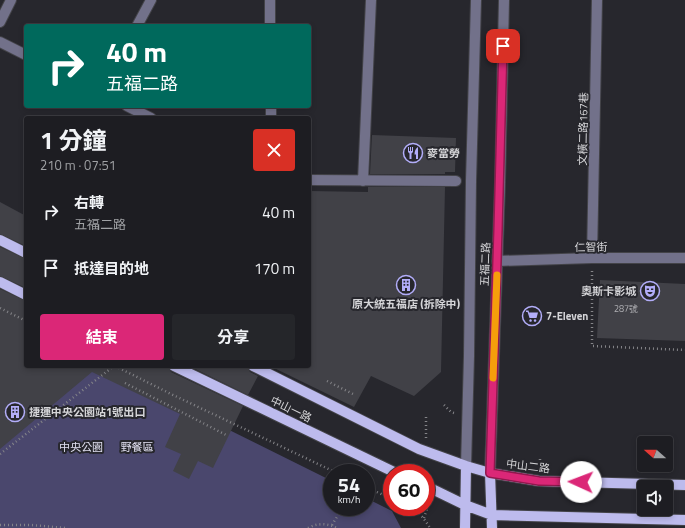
<!DOCTYPE html>
<html lang="zh-TW">
<head>
<meta charset="utf-8">
<style>
	:root { --surface:#1d1d22; --page:#25262a; --text:#f1f3f6; --muted:#a0a2a5; --line:#3b3b40; --accent:#db2777 }
	body { margin:0; font-family:"Titillium Web","Noto Sans TC",sans-serif; background:var(--page); color:var(--text); height:100vh; display:flex; flex-direction:column; font-size:15px; white-space:nowrap }
	* { box-sizing:border-box; margin:0 }
	p { font-size:13px; color:var(--muted) }
	.icon { flex:none; width:22px; height:22px; fill:none; stroke:currentColor; stroke-width:2; stroke-linecap:round; stroke-linejoin:round }
	.map { position:relative; flex:1; overflow:hidden }
	.side { position:absolute; left:24px; top:116px; width:287px; height:252px; display:flex; flex-direction:column; background:var(--surface); border-radius:4px; box-shadow:0 2px 6px #0003,0 0 0 1px var(--line) }
	.side>* { flex:none }
	.banner { position:absolute; left:24px; top:24px; width:287px; height:84px; border-radius:4px; box-shadow:0 2px 6px #0003,0 0 0 1px var(--line); background:#00695c; color:#fff; overflow:hidden }
	.needle { width:26px; rotate:291deg }
	.controls { position:absolute; left:637px; top:436px; display:grid; gap:8px }
	.controls a { display:grid; place-items:center; width:36px; height:36px; border-radius:4px; background:var(--surface); box-shadow:0 2px 6px #0003,0 0 0 1px var(--line); font-size:20px }
	.speed { position:absolute; left:323px; top:464px; display:flex; gap:8px; font-size:20px; font-weight:700; text-align:center }
	.speed>* { display:grid; place-content:center; width:52px; height:52px; border-radius:50%; background:var(--surface); box-shadow:0 2px 6px #0003,0 0 0 1px var(--line); line-height:1 }
	.speed small { font-size:10px; font-weight:400 }
	.speed .limit { border:6px solid #d22; background:#fff; color:#111 }
	.pin { position:absolute; display:grid; place-items:center; width:34px; height:34px; color:#fff; margin:-17px; border-radius:8px; box-shadow:0 2px 6px #0006 }
	.me { position:absolute; width:44px; margin:-22px; rotate:272deg; stroke-linejoin:round; filter:drop-shadow(0 0 3px #0008) }
	.turn { display:flex; align-items:center; gap:14px; height:84px; padding:0 16px; font-size:18px }
	.turn .icon { width:52px; height:52px; stroke-width:2.5 }
	.turn b { display:block; font-size:28px; line-height:34px }
	.round { display:grid; place-items:center; flex:none; width:42px; height:42px; border-radius:4px; background:var(--page) }
	.overview { display:flex; align-items:center; justify-content:space-between; height:68px; padding:0 16px }
	h1 { font-size:24px; font-weight:700; line-height:30px }
	.action { display:flex; gap:8px; margin-top:auto; padding:8px 16px }
	.action a { flex:1; height:46px; border-radius:4px; background:var(--accent); color:#fff; font-size:16px; font-weight:700; line-height:46px; text-align:center }
	.action a+a { background:var(--page); color:var(--text) }
	ul { padding:0; list-style:none }
	li { display:flex; align-items:center; gap:12px; height:56px; padding:0 16px }
	li div { flex:1 }
	li b { display:block; font-size:15px }
	li em { font-style:normal }
	.map>svg:first-child { display:block }
</style>
</head>
<body>
<div class="map">
<svg width="685" height="528" viewBox="0 0 685 528">
	<rect width="100%" height="100%" fill="#27272d"/>
	<path fill="#4a476d" d="M 0,316 L 26,366 L 100,366 L 332,481 L 332,507 L 366,507 L 366,498 L 392,511 L 401,528 L 0,528 Z"/>
	<path fill="#414147" d="M 372,135 L 456,138 L 455,172 L 445,172 L 445,174 L 370,174 Z
		M 368,187 L 445,187 L 441,372 L 414,396 L 371,376 L 354,407 L 270,366 L 309,366 L 309,191 L 368,192 Z
		M 0,202 L 26,216 L 26,246 L 0,234 Z
		M 0,247 L 26,259 L 26,288 L 0,276 Z
		M 600,280 L 685,284 L 685,341 L 597,338 Z
		M 0,289 L 26,301 L 26,366 L 168,366 L 171,372 L 243,406 L 213,468 L 198,461 L 189,479 L 173,471 L 181,454 L 165,447 L 180,414 L 92,372 L 0,449 Z
		M 189,366 L 247,366 L 250,372 L 258,376 L 248,395 Z"/>
	<g fill="none" stroke-linecap="round" stroke-linejoin="round">
		<g stroke="#434348" stroke-width="12">
			<path id="minor" d="M 270,0 L 270,26
				M 0,22 L 11,0
				M 137,26 L 151,0
				M 0,42 L 26,55
				M 127,106 L 151,118
				M 271,106 L 271,118
				M 309,180 L 456,181
				M 363,181 L 371,0
				M 592,258 L 597,0
				M 497,261 L 592,258 L 685,258
				M 466,466 L 469,356 L 471,181 L 476,0
				M 490,473 L 500,182 L 504,0"/>
		</g>
		<g stroke="#434348" stroke-width="12">
			<path id="major" d="M 0,240 L 26,253
				M 0,282 L 26,295
				M 174,366 L 396,473
				M 253,366 L 419,449 L 466,466 L 490,473 L 539,481 L 685,485
				M 490,473 L 492,528
				M 426,486 L 465,505 L 492,515 L 685,520
				M 465,528 L 466,466"/>
		</g>
		<path stroke="#858589" stroke-width="2.5" stroke-dasharray="1 3" stroke-linecap="butt" d="M 592,271 L 592,346 L 685,350
			M 0,308 L 26,321
			M 115,366 L 171,394 L 337,473
			M 327,381 L 355,395
			M 125,383 L 228,436
			M 444,405 L 451,412 L 454,413
			M 426,417 L 426,439
			M 0,454 L 114,366
			M 540,468 L 540,459
			M 366,487 L 392,499
			M 409,507 C 419,512 424,518 430,528
			M 424,518 L 428,506 L 428,502
			M 0,525 L 31,525 L 66,528
			M 332,525 L 343,507
			M 308,528 C 317,523 327,523 337,528"/>
		<use href="#minor" stroke="#72718a" stroke-width="10"/>
		<use href="#major" stroke="#bdbbed" stroke-width="10"/>
	</g>
	<g fill="none" stroke-linecap="round" stroke-linejoin="round">
		<g stroke="#8e194d" stroke-width="10">
			<path id="route" d="M 503,46 L 498,230 L 490,473 L 539,481 L 581,482"/>
		</g>
		<use href="#route" stroke="#db2777" stroke-width="7"/>
		<path stroke="#f59e0b" stroke-width="7" d="M 493,378 L 497,275"/>
	</g>
	<defs>
		<g id="restaurant-ring" transform="scale(1)"><circle r="9.5" fill="#27272d" stroke="#b2adf9" stroke-width="1.5"/><path d="M-5-6h1v4h1v-4h1v4h1v-4h1v5L-1.5 .5V6h-2V.5L-5-1ZM5-6V6H3V1.5H1.5Q1.5-4 5-6Z" fill="#b2adf9"/></g>
		<g id="building-ring" transform="scale(1)"><circle r="9.5" fill="#27272d" stroke="#b2adf9" stroke-width="1.5"/><path d="M-4-6H4V6H1V3H-1V6H-4ZM-2.5-4.3h1.7v1.8h-1.7ZM.8-4.3h1.7v1.8H.8ZM-2.5-1h1.7V.8h-1.7ZM.8-1h1.7V.8H.8Z" fill="#b2adf9"/></g>
		<g id="theatre-ring" transform="scale(1)"><circle r="9.5" fill="#27272d" stroke="#b2adf9" stroke-width="1.5"/><path d="M-5-5.5Q0-4 5-5.5V0Q5 5 0 6Q-5 5-5 0ZM-3.3-2.5H-1v1.5H-3.3ZM1-2.5H3.3v1.5H1ZM-2.8 1Q0 5.5 2.8 1Z" fill="#b2adf9"/></g>
		<g id="supermarket-ring" transform="scale(1)"><circle r="9.5" fill="#27272d" stroke="#b2adf9" stroke-width="1.5"/><path d="M-6-5.5h2.5l.6 2H6L4.5 2H-2.5L-4.4-4H-6ZM-1.5 3.2a1.3 1.3 0 1 0 .1 0ZM3 3.2a1.3 1.3 0 1 0 .1 0Z" fill="#b2adf9"/></g>
	</defs>
	<g fill-rule="evenodd">
		<use href="#restaurant-ring" x="413" y="153"/>
		<use href="#building-ring" x="406" y="285"/>
		<use href="#theatre-ring" x="650" y="291"/>
		<use href="#supermarket-ring" x="532" y="316"/>
		<use href="#building-ring" x="15" y="412"/>
	</g>
	<g text-anchor="middle" stroke-width="4" stroke-linejoin="round" paint-order="stroke">
		<g font-size="9" fill="#b0b0b4">
			<text x="626" y="312">287號</text>
		</g>
		<g font-size="11" fill="#d5d5d8" stroke="#27272d">
			<text transform="translate(583 129) rotate(-89)" y="4">文橫二路167巷</text>
			<text transform="translate(591 247) rotate(-1)" y="4">仁智街</text>
			<text transform="translate(485 264) rotate(-88)" y="4">五福二路</text>
			<text transform="translate(291 409) rotate(26)" y="4">中山一路</text>
			<text transform="translate(528 466) rotate(7)" y="4">中山二路</text>
		</g>
		<g font-size="11" font-weight="bold" fill="#d5d5d8" stroke="#27272d" text-anchor="start">
			<text x="427" y="157">麥當勞</text>
			<text x="636" y="295" text-anchor="end">奧斯卡影城</text>
			<text x="406" y="308" text-anchor="middle">原大統五福店 (拆除中)</text>
			<text x="546" y="320">7-Eleven</text>
			<text x="29" y="416">捷運中央公園站1號出口</text>
		</g>
		<g font-size="11" fill="#e1e0f1" stroke="#27272d">
			<text x="81" y="451">中央公園</text>
			<text x="137" y="451">野餐區</text>
		</g>
	</g>
</svg>
<div class="controls">
<a><svg class="needle" viewBox="-14 -14 28 28"><path d="M0-13l5 13h-10z" fill="#e53935"/><path d="M0 13l5-13h-10z" fill="#a0a2a5"/></svg></a>
<a><svg class="icon" aria-label="sound" viewBox="0 0 24 24"><path d="M4 9h4l5-4v14l-5-4H4zM17 9q2 3 0 6"/></svg></a>
</div>
<div class="speed"><div>54<small>km/h</small></div><div class="limit">60</div></div>
<div class="pin" style="left:503px;top:46px;background:#d93025"><svg class="icon" aria-label="arrive" viewBox="0 0 24 24"><path d="M6 21V4h12l-3 4 3 4H6"/></svg></div>
<svg class="me" style="left:581px;top:482px" viewBox="-20 -20 40 40"><circle r="19" fill="#fff"/><path d="M0-13L10 11 0 6-10 11z" fill="#db2777"/></svg>
<div class="banner">
<div class="turn"><svg class="icon" aria-label="right" viewBox="0 0 24 24"><path d="M7 20v-9h11M14 6l5 5-5 5"/></svg><div><b>40 m</b>五福二路</div></div>
</div>
<section class="side">
<div class="overview"><div><h1>1 分鐘</h1><p>210 m · 07:51</p></div><a class="round" style="background:#d93025;color:#fff"><svg class="icon" aria-label="close" viewBox="0 0 24 24"><path d="M6 6l12 12M18 6L6 18"/></svg></a></div>
<ul>
<li><svg class="icon" aria-label="right" viewBox="0 0 24 24"><path d="M7 20v-9h11M14 6l5 5-5 5"/></svg><div><b>右轉</b><p>五福二路</p></div><em>40 m</em></li>
<li><svg class="icon" aria-label="arrive" viewBox="0 0 24 24"><path d="M6 21V4h12l-3 4 3 4H6"/></svg><div><b>抵達目的地</b></div><em>170 m</em></li>
</ul>
<div class="action"><a>結束</a><a>分享</a></div>
</section>
</div>
</body>
</html>
